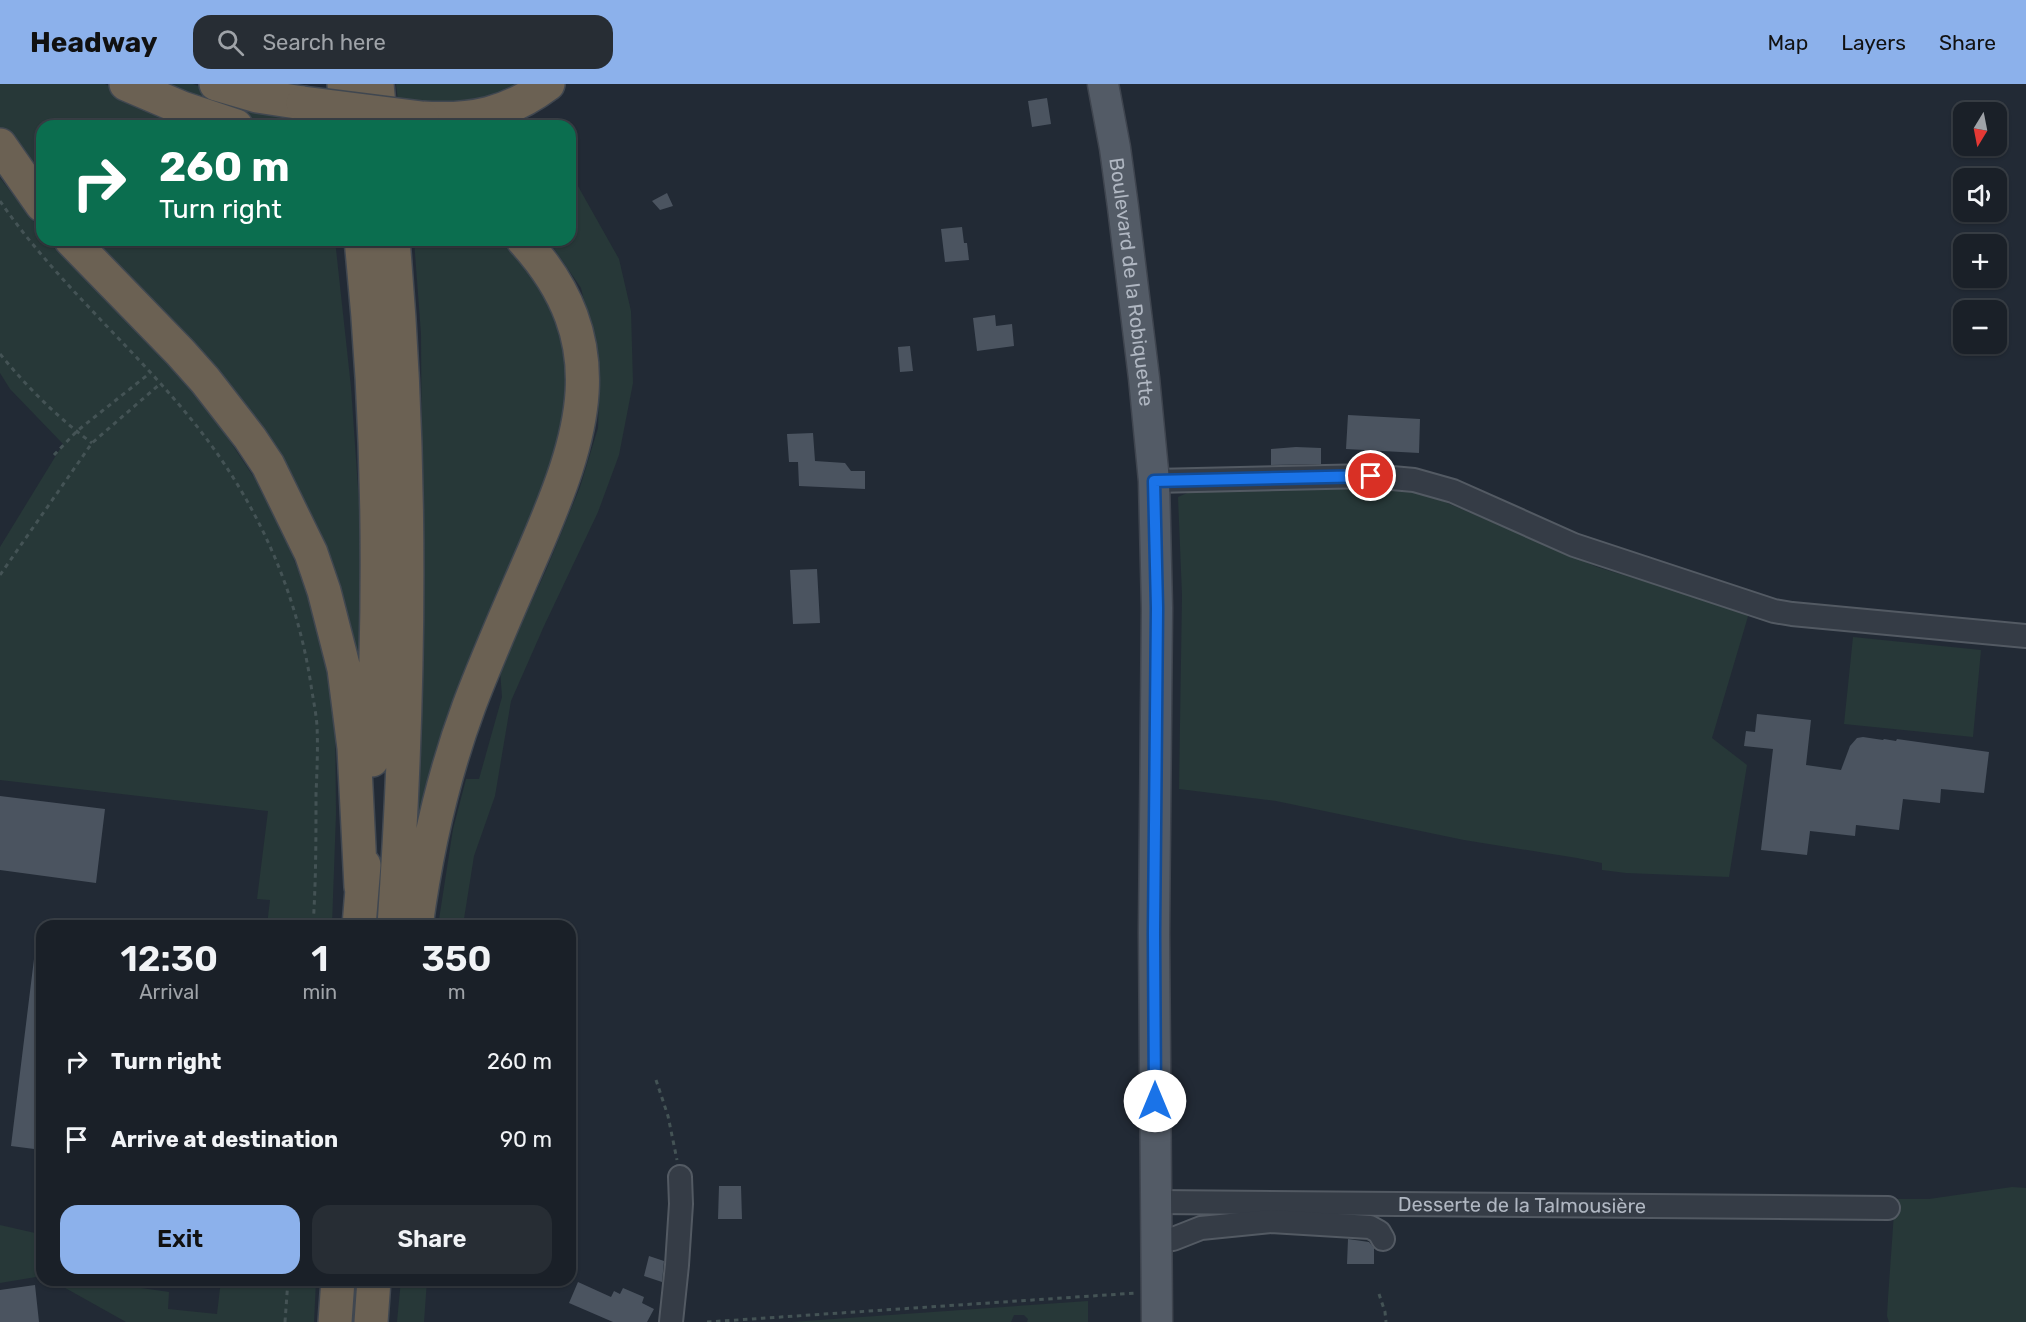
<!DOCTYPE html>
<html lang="en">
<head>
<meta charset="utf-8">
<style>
	:root { --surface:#1a2028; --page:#272d34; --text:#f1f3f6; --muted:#9fa3a8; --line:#383e45; --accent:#8cb1eb }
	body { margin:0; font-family:Rubik,sans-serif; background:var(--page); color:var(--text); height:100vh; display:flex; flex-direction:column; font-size:22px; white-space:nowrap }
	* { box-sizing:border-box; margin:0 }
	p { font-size:20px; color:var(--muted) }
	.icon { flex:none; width:33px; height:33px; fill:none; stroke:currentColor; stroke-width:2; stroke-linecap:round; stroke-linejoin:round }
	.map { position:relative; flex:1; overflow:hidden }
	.side { position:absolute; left:36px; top:836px; width:540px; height:366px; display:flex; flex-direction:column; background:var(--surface); border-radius:18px; box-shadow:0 2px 4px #0004,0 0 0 2px var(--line) }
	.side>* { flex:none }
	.hud { position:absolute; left:36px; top:36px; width:540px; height:126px; border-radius:18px; box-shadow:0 2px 4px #0004,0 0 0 2px var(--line); background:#0b6e4f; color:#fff; overflow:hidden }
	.needle { width:39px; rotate:190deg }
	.fabs { position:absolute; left:1953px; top:18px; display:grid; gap:12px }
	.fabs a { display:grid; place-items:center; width:54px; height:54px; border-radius:12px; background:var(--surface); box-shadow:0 2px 4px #0004,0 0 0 2px var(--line); font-size:30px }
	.pin { position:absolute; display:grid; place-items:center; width:51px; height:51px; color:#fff; margin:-26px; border:3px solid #fff; border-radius:50%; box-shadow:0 2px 6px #0007 }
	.me { position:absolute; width:66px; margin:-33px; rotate:0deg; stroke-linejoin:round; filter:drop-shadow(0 0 4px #0008) }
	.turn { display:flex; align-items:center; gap:21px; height:126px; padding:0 24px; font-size:27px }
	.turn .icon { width:78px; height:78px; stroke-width:2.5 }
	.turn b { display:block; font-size:42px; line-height:51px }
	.eta { display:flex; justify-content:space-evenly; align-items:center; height:102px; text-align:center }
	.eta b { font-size:36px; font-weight:600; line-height:42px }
	.primary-button { display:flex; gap:12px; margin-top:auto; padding:12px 24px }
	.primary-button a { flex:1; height:69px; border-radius:18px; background:var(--accent); color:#111; font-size:24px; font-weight:600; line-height:69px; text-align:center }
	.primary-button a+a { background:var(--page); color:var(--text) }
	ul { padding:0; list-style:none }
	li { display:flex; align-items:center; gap:18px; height:78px; padding:0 24px }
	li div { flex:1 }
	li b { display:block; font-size:22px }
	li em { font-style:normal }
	header { display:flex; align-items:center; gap:36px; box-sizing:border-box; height:84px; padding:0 30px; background:var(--accent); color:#111 }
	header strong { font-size:28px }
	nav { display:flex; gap:33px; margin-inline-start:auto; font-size:21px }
	.search { width:420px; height:54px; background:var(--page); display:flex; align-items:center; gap:15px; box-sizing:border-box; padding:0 21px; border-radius:18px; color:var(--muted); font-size:22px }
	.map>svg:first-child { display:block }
</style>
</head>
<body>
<header>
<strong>Headway</strong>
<div class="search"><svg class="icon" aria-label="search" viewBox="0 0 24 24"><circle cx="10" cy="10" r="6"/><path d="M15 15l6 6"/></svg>Search here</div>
<nav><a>Map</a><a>Layers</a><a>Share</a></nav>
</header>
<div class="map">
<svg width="2026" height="1238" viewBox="0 0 2026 1238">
	<rect width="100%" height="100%" fill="#222a35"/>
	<path fill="#273838" d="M 0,0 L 105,0 L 139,16 L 208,42 L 42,42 L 42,111 L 0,47 Z
		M 153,0 L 193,0 L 214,8 L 305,30 L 306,42 L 274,42 Z
		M 396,0 L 530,0 L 485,19 L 398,17 Z
		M 570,88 L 619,175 L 631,227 L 633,299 L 619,371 L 598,428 L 544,542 L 511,617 L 495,712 L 474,772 L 463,841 L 438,842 L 453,745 L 466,695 L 479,695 L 502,613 L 500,586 L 547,484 L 580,403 L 598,344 L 600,284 L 581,204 L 548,156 L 570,156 Z
		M 0,94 L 42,148 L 42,156 L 48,156 L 57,167 L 131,237 L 205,320 L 265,410 L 292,471 L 325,554 L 335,626 L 336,730 L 332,841 L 267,841 L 270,816 L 257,815 L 268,727 L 0,696 L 0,463 L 63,360 L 10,305 L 0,289 Z
		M 81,156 L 335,156 L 351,303 L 361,447 L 358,627 L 315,461 Z
		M 414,156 L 502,156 L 515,167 L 561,236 L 572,321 L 413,784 L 422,406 L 421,250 Z
		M 1335,402 L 1410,403 L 1597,483 L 1749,529 L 1712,654 L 1747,681 L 1729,793 L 1626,789 L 1602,786 L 1602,779 L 1577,774 L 1464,756 L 1276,717 L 1179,705 L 1182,511 L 1178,413 L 1192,407 Z
		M 1853,553 L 1981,566 L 1973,653 L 1844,640 Z
		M 2012,1103 L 2026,1104 L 2026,1238 L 1889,1238 L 1887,1232 L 1888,1214 L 1895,1115 L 1929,1115 Z
		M 0,1141 L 35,1149 L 35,1161 L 42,1162 L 42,1192 L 0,1199 Z
		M 51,1196 L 127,1196 L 127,1202 L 169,1208 L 168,1225 L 217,1230 L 221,1196 L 316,1196 L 314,1238 L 126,1238 Z
		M 401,1196 L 427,1196 L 424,1238 L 397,1238 Z
		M 1088,1217 L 1088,1238 L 1027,1238 L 1028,1235 L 1024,1231 L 1014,1231 L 1011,1238 L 791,1238 Z"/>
	<path fill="#4b5460" d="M 1047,14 L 1051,40 L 1032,43 L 1028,17 Z
		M 667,109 L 673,122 L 660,126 L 652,117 Z
		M 962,143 L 964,159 L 967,159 L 969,176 L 945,178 L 941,145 Z
		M 995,231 L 996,242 L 1012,240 L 1014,262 L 977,267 L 973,234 Z
		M 910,262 L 913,287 L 900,288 L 898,263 Z
		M 1348,331 L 1420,335 L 1419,369 L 1346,365 Z
		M 813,349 L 815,377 L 845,379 L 851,387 L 865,387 L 865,405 L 799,402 L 798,378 L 789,378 L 787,350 Z
		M 1296,363 L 1321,364 L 1321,380 L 1271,381 L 1271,365 Z
		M 817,485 L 820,539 L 793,540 L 790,486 Z
		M 1757,630 L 1811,636 L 1806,681 L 1841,686 L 1850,662 L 1857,654 L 1863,653 L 1883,656 L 1884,655 L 1896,657 L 1897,655 L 1989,668 L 1984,709 L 1941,705 L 1940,719 L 1903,715 L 1899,746 L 1856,741 L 1855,752 L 1810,747 L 1807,771 L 1761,766 L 1773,665 L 1744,662 L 1746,647 L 1755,648 Z
		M 0,712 L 105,725 L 96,799 L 0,786 Z
		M 34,875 L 42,875 L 42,1066 L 11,1062 Z
		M 719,1102 L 741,1102 L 742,1135 L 718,1135 Z
		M 1348,1155 L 1369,1158 L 1374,1164 L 1374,1180 L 1347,1180 Z
		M 649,1172 L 664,1177 L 662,1198 L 644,1192 Z
		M 578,1198 L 611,1213 L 614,1207 L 620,1210 L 623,1204 L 644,1213 L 642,1219 L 654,1225 L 647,1238 L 613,1238 L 569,1219 Z
		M 35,1201 L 39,1238 L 0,1238 L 0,1206 Z"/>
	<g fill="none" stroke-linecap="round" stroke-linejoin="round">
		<g stroke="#535a63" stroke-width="26">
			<g id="minor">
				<path d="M 1154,397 L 1370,392 L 1414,396 L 1453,407 L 1574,461 L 1774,527 L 1792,530 L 2026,552"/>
				<path id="s1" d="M 1156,1118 L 1888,1124"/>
				<path d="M 1156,1156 L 1173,1155 L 1201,1144 L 1271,1137 L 1370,1143 L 1379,1148 L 1383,1155"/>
				<path d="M 671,1238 L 677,1181 L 681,1120 L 680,1093"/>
			</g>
		</g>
		<g stroke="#3f454f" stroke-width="33">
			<g id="major">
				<path id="s2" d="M 1103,0 L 1115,64 L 1123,123 L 1144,294 L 1154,397 L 1157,524 L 1154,849 L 1157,1238"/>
			</g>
		</g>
		<g stroke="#404750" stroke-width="36">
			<path id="highway" d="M 126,0 L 182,24 L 236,42
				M 216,0 L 257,12 L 303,19
				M 344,0 L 348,42
				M 377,0 L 381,42
				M 422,34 C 472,37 508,30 548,0
				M 0,61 L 42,121
				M 71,156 L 180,268 L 205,296 L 250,354 L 268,381 L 311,469 L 324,507 L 344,585 L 354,664 L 361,803
				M 361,156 C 379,328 381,503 372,676
				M 393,156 C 413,384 410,613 394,842
				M 359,842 L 364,781
				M 416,842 C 426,768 443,692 469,622 C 489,569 512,518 534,467 C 583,353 617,259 523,156
				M 335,1238 L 338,1196
				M 371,1238 L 374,1196"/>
		</g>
		<path stroke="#445355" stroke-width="3" stroke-dasharray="4.5 4.5" stroke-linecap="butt" d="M 0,117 C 55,197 130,260 191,335 C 254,412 296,503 311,601 C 313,615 316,628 317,642 C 318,664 317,687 316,710 C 316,754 316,798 313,842
			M 0,270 C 28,304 57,333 92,359
			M 54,371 L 77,347 L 150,289
			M 0,491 L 92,359 L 160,300
			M 656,996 L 668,1032 L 677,1076
			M 1379,1210 L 1385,1228 L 1386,1238
			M 285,1238 L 288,1196
			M 707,1238 L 1136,1209"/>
		<use href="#minor" stroke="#353c46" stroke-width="22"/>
		<use href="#major" stroke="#535b66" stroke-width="30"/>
		<use href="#highway" stroke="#6b6153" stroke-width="33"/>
		<g stroke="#404750" stroke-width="36" stroke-linecap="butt">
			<path id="highway-bridge" d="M 303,19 L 422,34"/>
		</g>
		<use href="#highway-bridge" stroke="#6b6153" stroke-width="33"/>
	</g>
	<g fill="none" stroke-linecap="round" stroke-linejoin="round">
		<g stroke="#114b97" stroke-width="15">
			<path id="route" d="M 1155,1017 L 1154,849 L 1157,524 L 1154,397 L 1371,392"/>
		</g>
		<use href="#route" stroke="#1a73e8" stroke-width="10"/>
	</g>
	<g text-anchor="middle" stroke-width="6" stroke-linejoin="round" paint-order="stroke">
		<g font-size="20" fill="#b0b7c2" stroke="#1b212a">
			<text dy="7" stroke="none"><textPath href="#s2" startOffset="200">Boulevard de la Robiquette</textPath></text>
			<text dy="7" stroke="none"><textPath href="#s1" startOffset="366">Desserte de la Talmousière</textPath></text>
		</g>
	</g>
</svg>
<div class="fabs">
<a><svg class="needle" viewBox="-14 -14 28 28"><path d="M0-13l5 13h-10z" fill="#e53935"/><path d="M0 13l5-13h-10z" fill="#9fa3a8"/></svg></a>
<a><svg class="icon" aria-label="sound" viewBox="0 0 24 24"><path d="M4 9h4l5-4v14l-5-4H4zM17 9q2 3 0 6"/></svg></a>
<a>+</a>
<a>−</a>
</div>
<div class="pin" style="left:1371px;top:392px;background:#d93025"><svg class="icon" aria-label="arrive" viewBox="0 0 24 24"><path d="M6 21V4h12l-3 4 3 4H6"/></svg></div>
<svg class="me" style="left:1155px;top:1017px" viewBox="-20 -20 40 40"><circle r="19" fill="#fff"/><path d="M0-13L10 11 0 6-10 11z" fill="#1a73e8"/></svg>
<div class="hud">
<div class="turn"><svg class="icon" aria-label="right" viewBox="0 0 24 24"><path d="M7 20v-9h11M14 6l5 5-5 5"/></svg><div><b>260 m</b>Turn right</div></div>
</div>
<section class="side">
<div class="eta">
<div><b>12:30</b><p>Arrival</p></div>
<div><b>1</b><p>min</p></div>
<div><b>350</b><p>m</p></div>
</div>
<ul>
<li><svg class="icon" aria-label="right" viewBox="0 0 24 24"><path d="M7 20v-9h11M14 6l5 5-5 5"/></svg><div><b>Turn right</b></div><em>260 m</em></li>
<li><svg class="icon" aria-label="arrive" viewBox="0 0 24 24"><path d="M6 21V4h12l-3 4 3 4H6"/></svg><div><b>Arrive at destination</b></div><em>90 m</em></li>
</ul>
<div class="primary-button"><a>Exit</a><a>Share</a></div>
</section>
</div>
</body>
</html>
